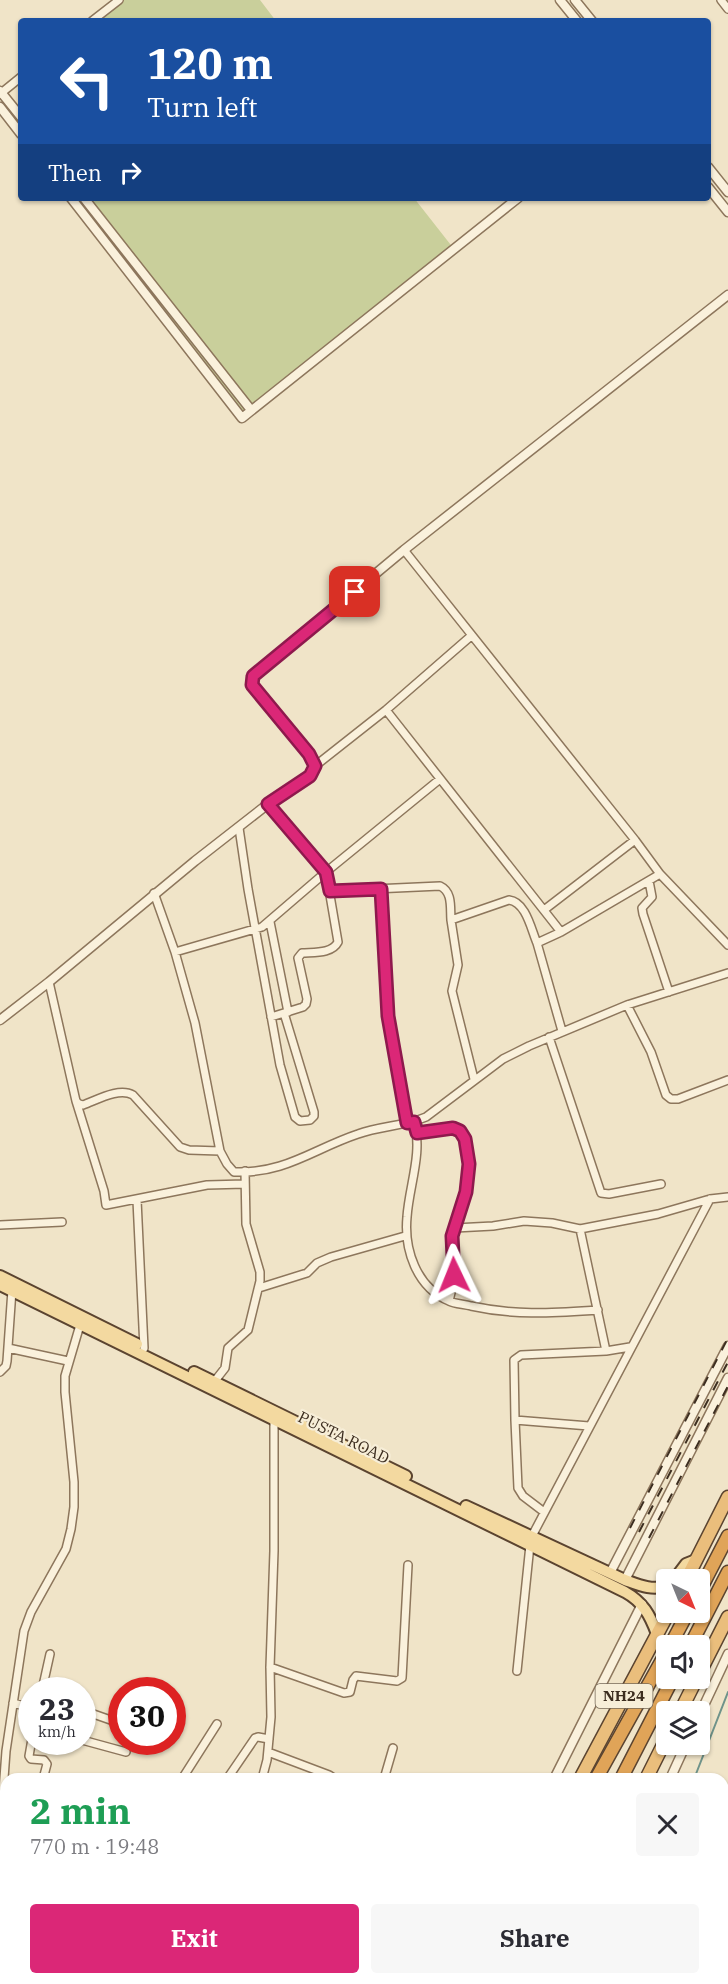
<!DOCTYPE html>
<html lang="en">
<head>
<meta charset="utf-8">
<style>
	:root { --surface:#fff; --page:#f7f7f7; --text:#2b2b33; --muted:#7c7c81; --accent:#db2777 }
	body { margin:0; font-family:"IBM Plex Serif",serif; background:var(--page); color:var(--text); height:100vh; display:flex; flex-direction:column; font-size:22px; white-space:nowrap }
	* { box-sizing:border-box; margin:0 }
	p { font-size:20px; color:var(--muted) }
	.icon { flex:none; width:33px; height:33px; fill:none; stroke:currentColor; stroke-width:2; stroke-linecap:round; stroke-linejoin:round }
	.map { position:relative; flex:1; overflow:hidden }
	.side { position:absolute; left:0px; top:1773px; width:729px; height:212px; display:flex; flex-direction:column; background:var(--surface); border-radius:18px 18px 0 0; box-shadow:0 2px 4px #0004 }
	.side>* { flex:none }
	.top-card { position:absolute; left:18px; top:18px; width:693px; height:183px; border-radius:6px; box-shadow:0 2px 4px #0004; background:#1a4fa0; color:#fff; overflow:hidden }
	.needle { width:39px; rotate:137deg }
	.controls { position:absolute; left:656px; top:1569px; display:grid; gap:12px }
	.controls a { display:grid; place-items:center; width:54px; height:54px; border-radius:6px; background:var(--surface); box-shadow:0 2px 4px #0004; font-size:30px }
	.speed { position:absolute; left:18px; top:1677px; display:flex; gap:12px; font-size:30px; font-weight:700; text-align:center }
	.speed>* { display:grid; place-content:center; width:78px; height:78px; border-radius:50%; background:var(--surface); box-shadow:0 2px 4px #0004; line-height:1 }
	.speed small { font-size:15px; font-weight:400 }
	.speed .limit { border:9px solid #d22; background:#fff; color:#111 }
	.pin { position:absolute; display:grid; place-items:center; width:51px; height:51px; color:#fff; margin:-26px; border-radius:12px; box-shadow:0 3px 9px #0006 }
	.me { position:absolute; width:66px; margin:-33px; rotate:358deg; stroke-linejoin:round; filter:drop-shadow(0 0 4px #0008) }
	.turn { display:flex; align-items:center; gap:21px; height:126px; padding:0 30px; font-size:27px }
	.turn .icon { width:78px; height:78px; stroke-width:2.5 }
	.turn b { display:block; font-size:42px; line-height:51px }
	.then { display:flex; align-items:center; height:57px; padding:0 30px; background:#0003; gap:12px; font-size:22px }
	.round { display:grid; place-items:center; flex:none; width:63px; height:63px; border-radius:6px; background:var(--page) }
	.head { display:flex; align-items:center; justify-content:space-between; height:102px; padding:0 30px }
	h1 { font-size:36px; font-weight:700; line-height:45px; color:#1e9e55 }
	.action { display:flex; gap:12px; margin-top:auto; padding:12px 30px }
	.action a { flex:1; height:69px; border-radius:6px; background:var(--accent); color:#fff; font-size:24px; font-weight:700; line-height:69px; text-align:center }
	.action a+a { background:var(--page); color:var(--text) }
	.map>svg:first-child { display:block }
</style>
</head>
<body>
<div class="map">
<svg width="728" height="1984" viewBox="0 0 728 1984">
	<rect width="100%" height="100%" fill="#f0e4c8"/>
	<path fill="#c9cf9b" d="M 119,0 L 260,0 L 276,21 L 92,21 Z
		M 80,198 L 414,198 L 454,249 L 242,418 Z"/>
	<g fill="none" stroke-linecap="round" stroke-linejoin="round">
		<path stroke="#6f938a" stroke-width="2" d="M 694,1779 L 728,1692"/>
		<path stroke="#a9c4bc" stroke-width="14" d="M 723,1909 L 728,1909
			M 627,1984 L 635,1978"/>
		<g stroke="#8d765c" stroke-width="10">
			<path id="minor" d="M 721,0 L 728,9
				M 92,21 L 119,0
				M 0,94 L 21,77
				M 404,550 L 635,840 L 660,874 L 728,945
				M 386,710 L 561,932
				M 315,766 L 386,710 L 471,636
				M 268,804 L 326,872 L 338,942 C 332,954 314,952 302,953 L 298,958 L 307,999 L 306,1004 L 303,1007 L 271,1017
				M 239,828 L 248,889 L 280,1065 L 295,1117 L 300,1121 L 310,1120 L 314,1116 L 314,1112 L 284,1013
				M 649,881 L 652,897 L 642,908 L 643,914 L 669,992
				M 381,889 L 389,1016 L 407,1123
				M 330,891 L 440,886 C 453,892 450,908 451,920 L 509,900 C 526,902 531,929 537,943 L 561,932 L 660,874
				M 154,893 L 175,952 L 195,1023 L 220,1151 L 227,1164 L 234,1172 C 285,1174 313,1149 358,1134 C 380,1126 405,1126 426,1117 L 503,1059 L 529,1046 L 627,1005 L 728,973
				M 544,910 L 635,840
				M 451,920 L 458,965 L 452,991 L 474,1079
				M 270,922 L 288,1012
				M 537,943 L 562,1031
				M 175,952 L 262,927 L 326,872 L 440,779
				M 49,982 L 76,1101 L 79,1104 L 83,1105 C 97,1100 119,1087 133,1095 L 180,1147 L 189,1150 L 220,1151
				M 627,1005 L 651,1052 L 666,1095 L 671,1099 L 678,1099 L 728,1080
				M 549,1037 L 601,1193 L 609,1194 L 661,1184
				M 76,1101 L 104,1191 L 106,1205 L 207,1185 L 245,1184
				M 414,1122 C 423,1153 409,1186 407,1217 C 404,1249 416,1287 449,1301 C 455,1304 464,1304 471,1306 C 517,1316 552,1313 598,1310
				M 417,1133 C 427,1132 452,1126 460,1131 C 465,1135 466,1142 466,1148 C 471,1177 464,1201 455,1228
				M 137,1200 L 144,1348
				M 0,1225 L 62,1222
				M 259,1288 L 307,1273 L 317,1263 L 331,1257 L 405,1236
				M 449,1301 C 457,1276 447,1248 455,1228 L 493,1226 L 524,1221 L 552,1223 L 580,1229
				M 8,1348 L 68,1361
				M 606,1351 L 580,1229 L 658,1214 L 710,1199 L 728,1197
				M 0,1372 L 6,1366 L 7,1361 L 12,1290
				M 214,1382 L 225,1368 L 228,1348 L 248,1330 L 260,1281 L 260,1272 L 246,1224 L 245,1171
				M 515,1420 L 589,1426
				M 544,1512 L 523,1496 L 518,1488 L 515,1420 L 514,1360 L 521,1355 L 606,1351 L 630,1347
				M 532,1536 L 710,1199
				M 270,1667 L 344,1693 L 350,1692 L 353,1680 L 356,1676 L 397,1681 L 402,1678 L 408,1565
				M 517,1671 L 530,1545
				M 42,1690 L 50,1654
				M 13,1703 L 32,1708
				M 82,1710 L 122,1724
				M 32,1739 L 29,1756 L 31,1759 L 44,1760 L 47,1764 L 43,1779
				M 82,1740 L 126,1752
				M 268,1752 L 329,1775 L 335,1779
				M 182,1779 L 217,1724
				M 227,1779 L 255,1738 L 258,1737 L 269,1739
				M 262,1779 L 267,1760 L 271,1717 L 270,1667 L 274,1551 L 274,1417
				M 384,1779 L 393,1748
				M 0,1796 L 3,1792 L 6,1751 L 24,1631 L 31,1612 L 66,1549 L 71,1529 L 74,1507 L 74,1482 L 65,1392 L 65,1376 L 80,1325
				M 0,1938 L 6,1938
				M 7,1978 L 7,1984
				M 26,1984 L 27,1978
				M 51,1984 L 52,1978
				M 101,1984 L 101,1978
				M 130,1984 L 130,1978
				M 150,1984 L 150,1978
				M 171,1984 L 230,1978"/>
		</g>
		<g stroke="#8d765c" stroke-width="11">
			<path id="tertiary" d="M 560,0 L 577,21
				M 575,0 L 592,21
				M 0,91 L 21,117
				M 0,107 L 21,134
				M 708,167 L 728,192
				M 708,187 L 728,212
				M 71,198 L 242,418 L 518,198
				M 84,198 L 251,410
				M 0,1020 L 49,982 L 195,861 L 268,804 L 310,776 L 315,766 L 313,760 L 253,685 L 252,680 L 255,674 L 404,550 L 728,295
				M 610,1573 L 728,1346
				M 625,1580 L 728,1378
				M 699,1716 L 728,1654
				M 554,1779 L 642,1604
				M 670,1779 L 686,1744"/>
		</g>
		<g stroke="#5b4430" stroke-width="14">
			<path id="primary" d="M 0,1276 L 137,1344
				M 0,1285 L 625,1592 C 643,1602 650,1615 657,1634
				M 194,1372 L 406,1476
				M 466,1506 L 625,1580 C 639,1585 652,1591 666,1586
				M 674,1580 L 686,1564 L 696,1560"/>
		</g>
		<g stroke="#5b4430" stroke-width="15">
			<path id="trunk" d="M 686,1580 L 728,1497
				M 699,1674 L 728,1617
				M 680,1712 L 697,1678
				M 580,1779 L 669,1612
				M 646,1779 L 666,1739
				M 471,1984 L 474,1978
				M 541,1984 L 544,1978"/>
		</g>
		<g stroke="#5b4430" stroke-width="15">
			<path id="motorway" d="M 699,1592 L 728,1536
				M 670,1646 L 688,1612
				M 690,1646 L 728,1572
				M 596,1779 L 666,1653
				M 621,1779 L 673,1678
				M 491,1984 L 494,1978
				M 515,1984 L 518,1978"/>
		</g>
		<use href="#minor" stroke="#faf1dc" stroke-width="7"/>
		<use href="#tertiary" stroke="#faf1dc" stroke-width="8"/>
		<use href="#primary" stroke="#f3d9a0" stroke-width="10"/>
		<use href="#trunk" stroke="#eabe7c" stroke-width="12"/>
		<use href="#motorway" stroke="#e0a458" stroke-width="12"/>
		<path stroke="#3d2e20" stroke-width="2" stroke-dasharray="10 10" stroke-linecap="butt" d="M 630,1528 L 728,1338
			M 639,1532 L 728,1362
			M 649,1538 L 728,1386"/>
	</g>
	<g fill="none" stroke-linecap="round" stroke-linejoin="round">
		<g stroke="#8e194d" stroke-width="15">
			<path id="route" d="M 355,592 L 253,676 L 252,685 L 309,754 L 315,766 L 310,776 L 268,804 L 326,872 L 330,891 L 381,889 L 388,1016 L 407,1123 L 414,1122 L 417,1133 L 453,1128 L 460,1131 L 465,1139 L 469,1164 L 466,1192 L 452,1236 L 454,1275"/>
		</g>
		<use href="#route" stroke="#db2777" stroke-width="10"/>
	</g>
	<g text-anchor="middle" stroke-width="4.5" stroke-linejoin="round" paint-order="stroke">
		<rect fill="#f7eed8" stroke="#756857" stroke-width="1.5" x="595.5" y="1684" width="57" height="24" rx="4.5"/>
		<g font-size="15" font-weight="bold" fill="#3d2e20">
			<text x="624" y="1701">NH24</text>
		</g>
		<g font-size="16" fill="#3d2e20" stroke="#f7eed8">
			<text transform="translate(344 1437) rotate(26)" y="6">PUSTA ROAD</text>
		</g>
	</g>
</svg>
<div class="controls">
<a><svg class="needle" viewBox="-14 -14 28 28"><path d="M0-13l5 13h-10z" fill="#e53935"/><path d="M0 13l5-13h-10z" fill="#7c7c81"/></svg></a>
<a><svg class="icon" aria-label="sound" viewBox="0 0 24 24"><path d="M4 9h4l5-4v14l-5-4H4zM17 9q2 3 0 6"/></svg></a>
<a><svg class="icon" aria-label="layers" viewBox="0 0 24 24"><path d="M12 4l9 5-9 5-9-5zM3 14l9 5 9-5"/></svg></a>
</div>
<div class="speed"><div>23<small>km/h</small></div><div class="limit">30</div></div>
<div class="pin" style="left:355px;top:592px;background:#d93025"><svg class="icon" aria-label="arrive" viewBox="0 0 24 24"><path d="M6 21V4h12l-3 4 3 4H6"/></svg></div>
<svg class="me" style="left:454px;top:1275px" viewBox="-20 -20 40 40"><path d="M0-17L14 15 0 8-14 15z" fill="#db2777" stroke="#fff" stroke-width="4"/></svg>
<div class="top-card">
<div class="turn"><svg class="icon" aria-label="left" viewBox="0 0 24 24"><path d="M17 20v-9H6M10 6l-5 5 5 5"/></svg><div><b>120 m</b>Turn left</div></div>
<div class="then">Then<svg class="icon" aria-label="right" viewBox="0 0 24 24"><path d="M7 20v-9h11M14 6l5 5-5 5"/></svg></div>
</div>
<section class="side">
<div class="head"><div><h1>2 min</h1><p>770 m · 19:48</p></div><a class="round"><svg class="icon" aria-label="close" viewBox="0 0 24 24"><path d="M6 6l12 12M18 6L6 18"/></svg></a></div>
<div class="action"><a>Exit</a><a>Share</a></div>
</section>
</div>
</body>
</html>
